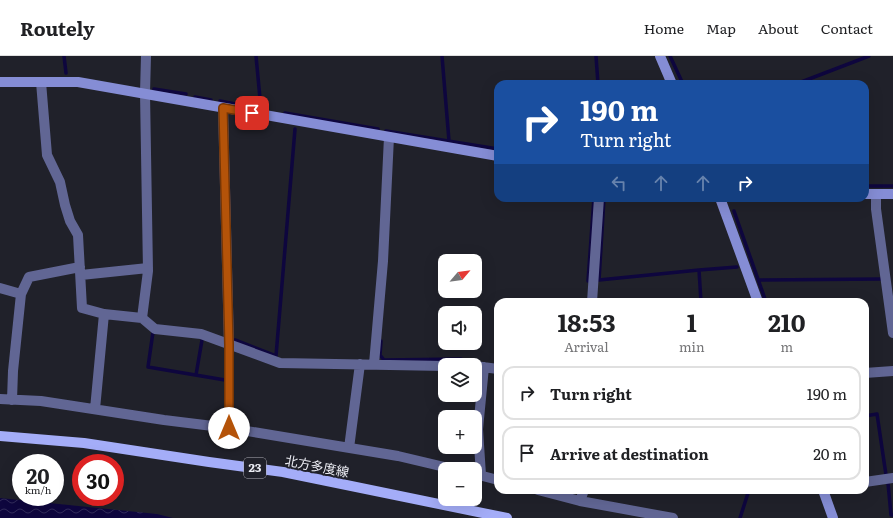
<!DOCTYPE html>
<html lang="en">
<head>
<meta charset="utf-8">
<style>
	:root { --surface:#fff; --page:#f2f2f2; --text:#202124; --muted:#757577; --line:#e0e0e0 }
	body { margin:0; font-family:Literata,"Noto Sans JP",serif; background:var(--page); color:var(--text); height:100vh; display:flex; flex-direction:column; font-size:15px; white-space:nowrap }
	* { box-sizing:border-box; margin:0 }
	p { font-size:13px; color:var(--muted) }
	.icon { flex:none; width:22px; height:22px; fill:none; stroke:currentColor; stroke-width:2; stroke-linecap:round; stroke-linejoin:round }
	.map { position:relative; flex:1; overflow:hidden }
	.side { position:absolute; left:494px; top:242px; width:375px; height:196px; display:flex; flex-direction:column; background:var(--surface); border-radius:12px; box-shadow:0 4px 16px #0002 }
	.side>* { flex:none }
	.hud { position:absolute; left:494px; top:24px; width:375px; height:122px; border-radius:12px; box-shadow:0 4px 16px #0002; background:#1a4fa0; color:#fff; overflow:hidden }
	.needle { width:26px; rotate:61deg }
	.controls { position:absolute; left:438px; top:198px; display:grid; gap:8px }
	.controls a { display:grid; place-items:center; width:44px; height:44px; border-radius:8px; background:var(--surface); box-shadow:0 4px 16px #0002; font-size:20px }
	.speed { position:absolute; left:12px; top:398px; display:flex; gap:8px; font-size:20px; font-weight:700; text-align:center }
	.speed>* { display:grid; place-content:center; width:52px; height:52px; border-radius:50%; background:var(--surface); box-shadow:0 4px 16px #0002; line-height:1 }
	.speed small { font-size:10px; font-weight:400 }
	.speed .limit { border:6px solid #d22; background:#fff; color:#111 }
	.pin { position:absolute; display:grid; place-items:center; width:34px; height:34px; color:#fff; margin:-17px; border-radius:8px; box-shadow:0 2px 6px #0006 }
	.me { position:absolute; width:44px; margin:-22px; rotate:0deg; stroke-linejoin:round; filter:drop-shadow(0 0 3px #0008) }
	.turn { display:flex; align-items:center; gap:14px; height:84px; padding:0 20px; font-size:18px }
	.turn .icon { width:52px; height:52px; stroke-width:2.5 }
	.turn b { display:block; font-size:28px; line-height:34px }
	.lanes { display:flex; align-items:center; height:38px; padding:0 20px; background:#0003; justify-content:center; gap:20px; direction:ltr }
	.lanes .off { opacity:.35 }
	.eta { display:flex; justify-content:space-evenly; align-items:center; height:68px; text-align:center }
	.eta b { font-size:24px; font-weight:700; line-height:28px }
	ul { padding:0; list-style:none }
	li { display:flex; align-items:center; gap:12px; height:54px; margin:0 8px 6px; padding:0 12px; border:2px solid var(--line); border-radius:12px }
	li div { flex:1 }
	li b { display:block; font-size:15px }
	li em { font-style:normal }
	header { display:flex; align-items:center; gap:24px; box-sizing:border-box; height:56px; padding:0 20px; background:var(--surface); border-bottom:1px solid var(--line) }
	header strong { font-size:19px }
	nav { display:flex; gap:22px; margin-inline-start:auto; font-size:14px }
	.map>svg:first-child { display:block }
</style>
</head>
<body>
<header>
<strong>Routely</strong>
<nav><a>Home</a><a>Map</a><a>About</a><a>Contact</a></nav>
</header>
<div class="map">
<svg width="893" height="462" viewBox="0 0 893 462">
	<defs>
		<pattern id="water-waves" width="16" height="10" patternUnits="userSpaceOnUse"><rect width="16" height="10" fill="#0e063e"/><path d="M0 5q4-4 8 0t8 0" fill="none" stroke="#312b5a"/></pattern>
	</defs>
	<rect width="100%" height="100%" fill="#20212a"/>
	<path fill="url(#water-waves)" d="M 0,442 L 157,458 L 173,462 L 0,462 Z"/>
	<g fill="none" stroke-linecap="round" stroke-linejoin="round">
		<path stroke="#0e063e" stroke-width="3.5" d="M 64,0 L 66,17
			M 442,0 L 449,85
			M 596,0 L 598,28
			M 670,0 L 683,28
			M 796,28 L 869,0
			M 154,33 L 186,38
			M 195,41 L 211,44
			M 220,45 L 261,53 L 256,0
			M 285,57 L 378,73
			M 386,75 L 498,93
			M 865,130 L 893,130
			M 604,142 L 599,224 L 699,214 L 701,246
			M 688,142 L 696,143 L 696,142
			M 734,155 L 766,246
			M 699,214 L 737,211
			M 759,224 L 882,223
			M 588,225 L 594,142
			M 153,276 L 148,311 L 225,324
			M 235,284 L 276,300 L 295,73
			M 381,285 L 380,299 L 384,304 L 461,303
			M 196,319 L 202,284
			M 865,360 L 877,358 L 886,419
			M 888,427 L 891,459 L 893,459
			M 740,462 L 749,434"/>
		<path stroke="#616694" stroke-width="10" d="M 41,26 L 47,99 L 60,126 L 65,149 L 70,165 L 78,179 L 82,252 L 104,258 L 142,262 L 155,273 L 201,278 L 280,307 L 445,310
			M 223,52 L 229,289 L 229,372
			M 876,138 L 876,153 L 893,277
			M 81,219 L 148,212
			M 0,232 L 21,238
			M 592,246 L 599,142
			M 142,262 L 148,215 L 145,37 L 146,0
			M 374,308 L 383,205 L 389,81
			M 475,310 L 498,313
			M 865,317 L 893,315
			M 0,343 L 41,345 L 164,364 L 229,372 L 398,400 L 453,413
			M 12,344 L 13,315 L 21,238 L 29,221 L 80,211
			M 95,353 L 104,258
			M 349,392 L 360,308
			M 475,418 L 498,424
			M 481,419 L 478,373 L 484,311
			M 865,426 L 893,422
			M 538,434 L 580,445 L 673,462
			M 580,445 L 584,434"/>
		<path stroke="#858dd5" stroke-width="10" d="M 660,0 L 672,28
			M 0,26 L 78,26 L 498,100
			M 865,138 L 893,138
			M 720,142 L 758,246
			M 823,434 L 833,462"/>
		<path stroke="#a4adf8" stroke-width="10" d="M 0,380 L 84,387 L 209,406 L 283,416 L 507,462"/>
	</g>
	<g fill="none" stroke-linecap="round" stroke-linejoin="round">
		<g stroke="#753606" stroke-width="10">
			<path id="route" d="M 229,372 L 229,289 L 223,52 L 252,57"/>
		</g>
		<use href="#route" stroke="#b45309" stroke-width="7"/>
	</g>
	<g text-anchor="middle" stroke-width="4" stroke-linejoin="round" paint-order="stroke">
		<rect fill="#20212a" stroke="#b0b0b8" stroke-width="1" x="244" y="402" width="22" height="20" rx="3"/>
		<g font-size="12" font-weight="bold" fill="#edeef5">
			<text x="255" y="416">23</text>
		</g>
		<g font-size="13" fill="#edeef5" stroke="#20212a">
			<text transform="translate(317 410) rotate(11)" y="5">北方多度線</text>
		</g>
	</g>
</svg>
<div class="controls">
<a><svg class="needle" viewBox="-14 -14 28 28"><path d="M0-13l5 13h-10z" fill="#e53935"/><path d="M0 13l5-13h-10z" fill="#757577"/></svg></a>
<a><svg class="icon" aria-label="sound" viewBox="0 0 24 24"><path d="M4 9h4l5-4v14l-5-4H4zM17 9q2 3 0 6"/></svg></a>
<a><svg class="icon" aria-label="layers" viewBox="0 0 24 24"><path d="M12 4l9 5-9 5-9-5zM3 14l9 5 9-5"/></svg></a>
<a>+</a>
<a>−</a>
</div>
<div class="speed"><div>20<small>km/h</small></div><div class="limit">30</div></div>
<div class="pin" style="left:252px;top:57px;background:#d93025"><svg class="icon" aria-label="arrive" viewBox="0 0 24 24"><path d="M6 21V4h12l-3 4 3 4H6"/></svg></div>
<svg class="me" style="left:229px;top:372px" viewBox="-20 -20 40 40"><circle r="19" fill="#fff"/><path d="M0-13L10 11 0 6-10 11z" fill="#b45309"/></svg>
<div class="hud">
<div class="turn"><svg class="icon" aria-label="right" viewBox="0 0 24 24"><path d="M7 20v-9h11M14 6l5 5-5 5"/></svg><div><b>190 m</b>Turn right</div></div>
<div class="lanes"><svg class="icon off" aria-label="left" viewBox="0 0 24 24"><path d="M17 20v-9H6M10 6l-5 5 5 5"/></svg><svg class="icon off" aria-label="ahead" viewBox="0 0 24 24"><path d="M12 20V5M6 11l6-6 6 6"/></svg><svg class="icon off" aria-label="ahead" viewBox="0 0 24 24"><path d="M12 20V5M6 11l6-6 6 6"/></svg><svg class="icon" aria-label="right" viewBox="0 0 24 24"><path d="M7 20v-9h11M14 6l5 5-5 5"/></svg></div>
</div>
<section class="side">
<div class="eta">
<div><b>18:53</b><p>Arrival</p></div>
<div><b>1</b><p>min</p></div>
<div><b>210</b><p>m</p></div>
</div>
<ul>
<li><svg class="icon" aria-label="right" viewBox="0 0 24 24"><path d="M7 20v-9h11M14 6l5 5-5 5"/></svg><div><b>Turn right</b></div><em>190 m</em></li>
<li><svg class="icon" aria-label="arrive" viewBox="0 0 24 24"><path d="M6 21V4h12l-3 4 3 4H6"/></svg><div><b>Arrive at destination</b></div><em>20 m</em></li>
</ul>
</section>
</div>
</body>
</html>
